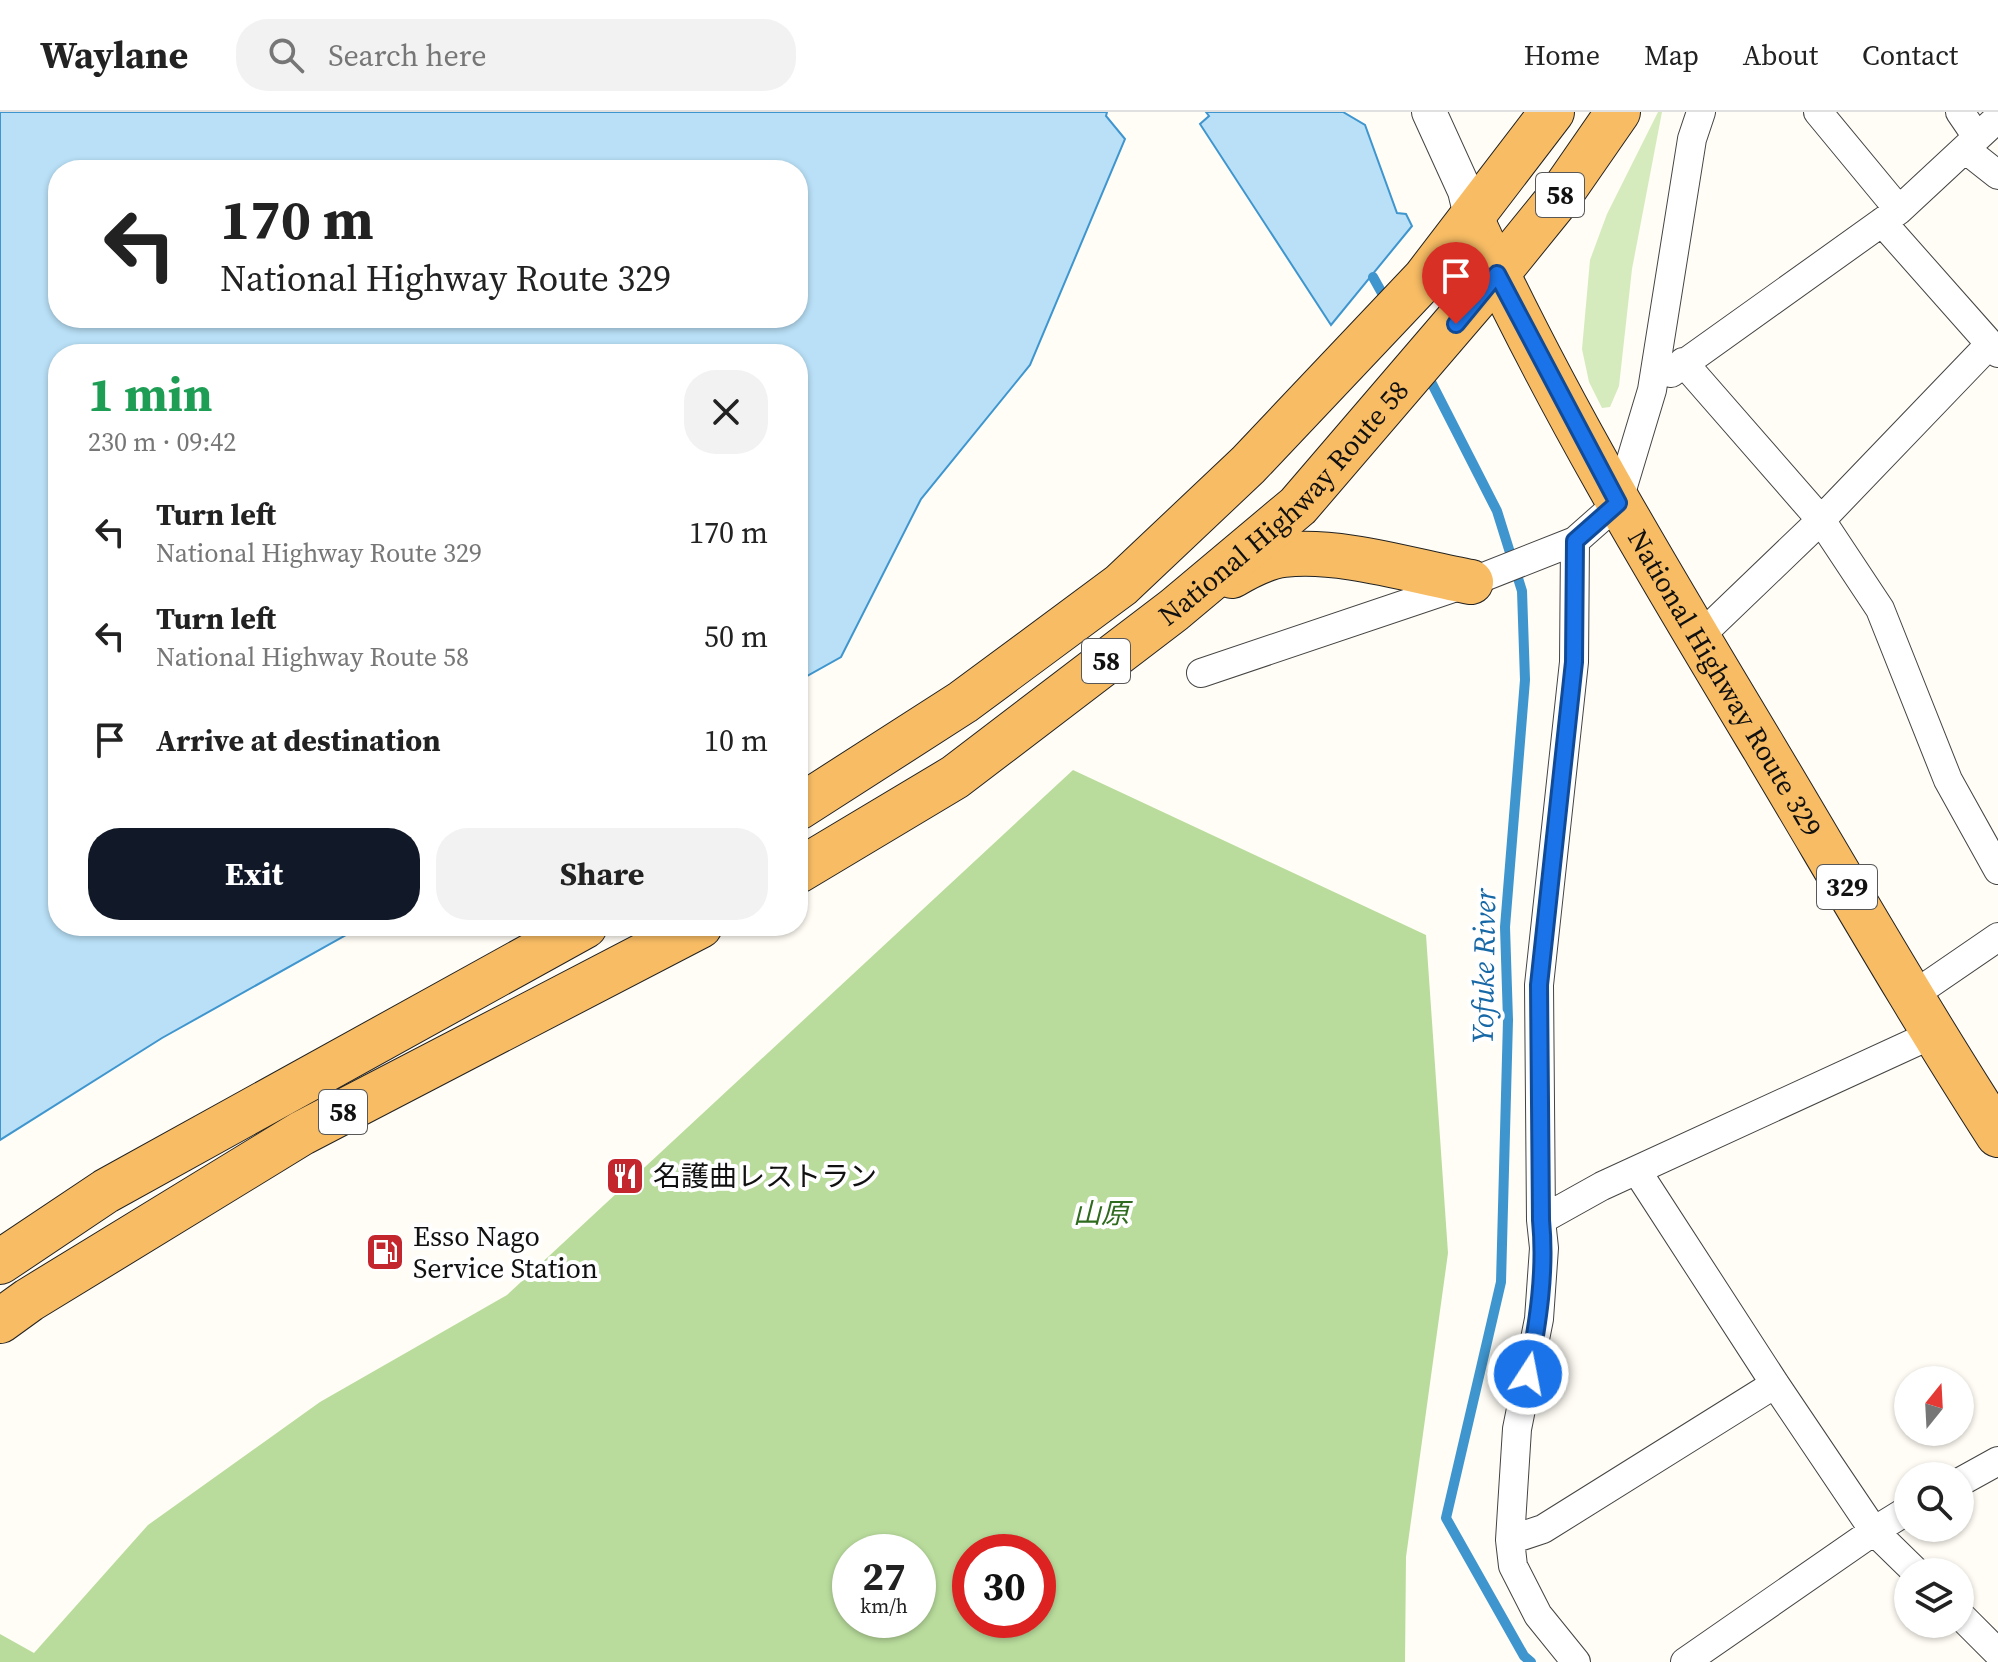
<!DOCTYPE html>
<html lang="en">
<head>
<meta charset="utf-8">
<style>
	:root { --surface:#fff; --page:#f2f2f2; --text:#222; --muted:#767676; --line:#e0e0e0; --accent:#111827 }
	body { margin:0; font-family:"Source Serif 4","Noto Sans JP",serif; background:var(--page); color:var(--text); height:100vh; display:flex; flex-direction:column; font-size:30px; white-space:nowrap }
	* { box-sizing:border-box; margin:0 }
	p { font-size:26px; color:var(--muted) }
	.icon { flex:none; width:44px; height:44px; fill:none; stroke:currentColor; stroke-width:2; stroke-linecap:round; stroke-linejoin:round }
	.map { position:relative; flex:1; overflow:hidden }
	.details { position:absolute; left:48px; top:232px; width:760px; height:592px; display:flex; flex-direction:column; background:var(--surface); border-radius:32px; box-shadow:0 2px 6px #0004 }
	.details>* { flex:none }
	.top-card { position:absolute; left:48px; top:48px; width:760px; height:168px; border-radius:32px; box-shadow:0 2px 6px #0004; background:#fff; color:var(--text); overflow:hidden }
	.needle { width:52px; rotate:18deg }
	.tools { position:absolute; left:1894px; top:1254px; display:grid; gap:16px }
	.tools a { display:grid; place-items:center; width:80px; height:80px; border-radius:50%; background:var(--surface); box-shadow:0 2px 6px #0004; font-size:40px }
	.speed { position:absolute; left:832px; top:1422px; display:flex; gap:16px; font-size:40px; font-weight:700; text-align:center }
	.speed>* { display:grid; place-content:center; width:104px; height:104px; border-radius:50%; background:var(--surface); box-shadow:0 2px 6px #0004; line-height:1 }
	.speed small { font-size:20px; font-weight:400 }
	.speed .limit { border:12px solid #d22; background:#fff; color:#111 }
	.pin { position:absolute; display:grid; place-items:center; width:68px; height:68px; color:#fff; margin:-82px -34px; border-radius:50% 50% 50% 0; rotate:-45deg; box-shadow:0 0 8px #0007 }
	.pin .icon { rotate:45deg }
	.me { position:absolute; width:88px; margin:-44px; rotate:11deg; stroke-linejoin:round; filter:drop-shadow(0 0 6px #0008) }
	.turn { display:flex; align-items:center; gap:28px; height:168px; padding:0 40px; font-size:36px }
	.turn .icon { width:104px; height:104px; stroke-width:2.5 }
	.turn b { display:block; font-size:56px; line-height:68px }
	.round { display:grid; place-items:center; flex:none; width:84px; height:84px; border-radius:32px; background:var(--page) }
	.head { display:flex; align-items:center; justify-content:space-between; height:136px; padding:0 40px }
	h1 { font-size:48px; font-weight:700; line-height:60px; color:#1e9e55 }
	.button { display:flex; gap:16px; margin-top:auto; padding:16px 40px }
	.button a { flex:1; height:92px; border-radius:32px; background:var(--accent); color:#fff; font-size:32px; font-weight:700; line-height:92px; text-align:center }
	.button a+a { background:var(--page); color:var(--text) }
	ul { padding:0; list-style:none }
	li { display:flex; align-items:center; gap:24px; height:104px; padding:0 40px }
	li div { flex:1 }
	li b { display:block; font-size:30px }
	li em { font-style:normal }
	header { display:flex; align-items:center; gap:48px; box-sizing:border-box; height:112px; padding:0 40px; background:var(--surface); border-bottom:2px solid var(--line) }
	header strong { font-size:38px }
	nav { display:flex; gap:44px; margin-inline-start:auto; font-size:28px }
	.search { width:560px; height:72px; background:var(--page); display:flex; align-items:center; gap:20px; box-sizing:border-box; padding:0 28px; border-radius:32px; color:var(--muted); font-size:30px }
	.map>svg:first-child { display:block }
</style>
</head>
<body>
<header>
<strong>Waylane</strong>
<div class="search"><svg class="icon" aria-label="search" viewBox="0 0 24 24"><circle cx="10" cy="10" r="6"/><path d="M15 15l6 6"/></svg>Search here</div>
<nav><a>Home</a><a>Map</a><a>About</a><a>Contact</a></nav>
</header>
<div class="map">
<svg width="1998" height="1550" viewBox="0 0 1998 1550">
	<rect width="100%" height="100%" fill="#fffdf5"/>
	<path fill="#d5ebbd" d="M 1658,0 L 1662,0 L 1632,157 L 1619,274 L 1610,295 L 1602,296 L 1589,270 L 1582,237 L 1590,148 L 1607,102 Z"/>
	<path fill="#b9dc9c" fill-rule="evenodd" d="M 1073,658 L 1426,823 L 1448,1141 L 1406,1445 L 1405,1550 L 0,1550 L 0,1522 L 34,1541 L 148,1413 L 320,1290 L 507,1183 ZM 850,1440 L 918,1440 L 918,1508 L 850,1508 ZM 970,1440 L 1038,1440 L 1038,1508 L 970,1508 Z"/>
	<path fill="#b9e0f7" stroke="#3f96cf" stroke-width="2" fill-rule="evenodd" d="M 0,0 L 1107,0 L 1106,4 L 1125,27 L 1030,253 L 921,387 L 841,545 L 798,569 L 798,242 L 58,242 L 58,814 L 362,814 L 162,926 L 0,1028 ZM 58,58 L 798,58 L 798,206 L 58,206 Z
		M 1206,0 L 1343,0 L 1365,13 L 1397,101 L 1406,102 L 1412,114 L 1331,213 L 1200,12 L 1209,4 Z"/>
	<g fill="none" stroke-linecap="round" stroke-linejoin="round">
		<path stroke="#3f96cf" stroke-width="10" d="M 1373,165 L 1387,190
			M 1426,260 L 1497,399 L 1522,479 L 1525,568 L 1505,815 L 1508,908 L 1501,1170 L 1446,1406 L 1524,1544 L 1531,1550"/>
		<g stroke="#444" stroke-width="30">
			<path id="minor" d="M 1818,0 L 1899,98
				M 1960,0 L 1977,25
				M 1965,37 L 1998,63
				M 1882,110 L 1998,241
				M 1683,250 L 1821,408 L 1880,497 L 1948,668 L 1998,758
				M 1671,261 L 1899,98 L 1998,6
				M 1575,429 L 1574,550 L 1539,873 L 1541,1108 L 1544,1136 L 1539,1207 L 1517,1317 L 1510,1428 L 1513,1454 L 1538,1503 L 1576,1550
				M 1698,526 L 1821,408 L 1990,232
				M 1201,561 L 1471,470 L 1575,429 L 1618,391 L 1652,278 L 1692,27 L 1701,0
				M 1912,884 L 1998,825
				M 1637,1059 L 1775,1272 L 1874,1419 L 1916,1460
				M 1541,1108 L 1602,1074 L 1933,922
				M 1960,1370 L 1998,1349
				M 1510,1428 L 1543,1417 L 1775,1272
				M 1960,1503 L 1998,1541
				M 1685,1550 L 1874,1419 L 1908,1398"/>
		</g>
		<g stroke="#444" stroke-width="36">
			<path id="tertiary" d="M 1429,0 L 1465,79 L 1472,108"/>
		</g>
		<g stroke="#222" stroke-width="46">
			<g id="trunk">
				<path id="s1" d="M 1472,108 C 1556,291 1660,463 1764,636 C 1841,765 1916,896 1998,1023"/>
				<path d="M 1232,464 C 1247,455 1267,445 1284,443 C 1339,436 1416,460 1471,470"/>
				<path d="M 798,696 L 963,590 L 1121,473 L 1248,353 L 1425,166 L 1552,0"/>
				<path id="s2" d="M 798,759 L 955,665 L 1174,498 L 1298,394 L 1497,162 L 1557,88 L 1618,0"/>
				<path d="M 0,1150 L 106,1079 L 585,814"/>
				<path d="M 0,1209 L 29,1188 L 302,1021 L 700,814"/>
			</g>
		</g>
		<use href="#minor" stroke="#fff" stroke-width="28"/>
		<use href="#tertiary" stroke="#fff" stroke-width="34"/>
		<use href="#trunk" stroke="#f7bc64" stroke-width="44"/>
	</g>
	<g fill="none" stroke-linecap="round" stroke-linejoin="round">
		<g stroke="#114b97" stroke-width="20">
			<path id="route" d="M 1456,212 L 1497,162 L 1618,391 L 1575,429 L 1574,550 L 1539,873 L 1541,1108 C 1546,1160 1538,1211 1528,1262"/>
		</g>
		<use href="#route" stroke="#1a73e8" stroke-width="14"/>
	</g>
	<defs>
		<g id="restaurant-square" transform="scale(2)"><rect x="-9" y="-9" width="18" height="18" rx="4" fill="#c4262e" stroke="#fff"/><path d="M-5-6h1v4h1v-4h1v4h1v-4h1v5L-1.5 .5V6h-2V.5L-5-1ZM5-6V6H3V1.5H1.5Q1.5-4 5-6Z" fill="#fff"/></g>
		<g id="fuel-square" transform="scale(2)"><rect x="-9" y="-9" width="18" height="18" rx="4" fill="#c4262e" stroke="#fff"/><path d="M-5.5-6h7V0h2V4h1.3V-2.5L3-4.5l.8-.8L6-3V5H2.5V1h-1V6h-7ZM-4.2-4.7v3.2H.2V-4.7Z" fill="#fff"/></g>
	</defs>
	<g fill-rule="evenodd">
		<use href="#restaurant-square" x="625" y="1064"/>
		<use href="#fuel-square" x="385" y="1140"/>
	</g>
	<g text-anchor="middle" stroke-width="8" stroke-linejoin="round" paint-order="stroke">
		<g fill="#fff" stroke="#585858" stroke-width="2">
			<rect x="1536" y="61" width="48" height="44" rx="6"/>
			<rect x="1082" y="527" width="48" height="44" rx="6"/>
			<rect x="1817" y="753" width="60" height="44" rx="6"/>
			<rect x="319" y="978" width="48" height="44" rx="6"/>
		</g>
		<g font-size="26" font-weight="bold" fill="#111">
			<text x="1560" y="92">58</text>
			<text x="1106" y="558">58</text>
			<text x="1847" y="784">329</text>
			<text x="343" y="1009">58</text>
		</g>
		<g font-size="28" fill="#111" stroke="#fff">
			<text dy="10" stroke="none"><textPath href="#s2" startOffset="612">National Highway Route 58</textPath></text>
			<text dy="10" stroke="none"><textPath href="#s1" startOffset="528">National Highway Route 329</textPath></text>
		</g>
		<g font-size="28" fill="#111" stroke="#fff" text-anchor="start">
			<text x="653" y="1074">名護曲レストラン</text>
			<text x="413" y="1134">Esso Nago<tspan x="413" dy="32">Service Station</tspan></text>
		</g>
		<g font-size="28" font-style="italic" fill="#2f6b1f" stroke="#fff">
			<text x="1101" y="1111">山原</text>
		</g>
		<g font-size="30" font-style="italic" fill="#1768a6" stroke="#fff">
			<text transform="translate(1484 854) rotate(-89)" y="10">Yofuke River</text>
		</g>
	</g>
</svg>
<div class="tools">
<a><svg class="needle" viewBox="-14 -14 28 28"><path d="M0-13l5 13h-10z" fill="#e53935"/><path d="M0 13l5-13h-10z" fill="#767676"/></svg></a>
<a><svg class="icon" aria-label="search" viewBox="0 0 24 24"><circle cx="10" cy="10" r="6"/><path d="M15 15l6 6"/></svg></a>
<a><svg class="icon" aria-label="layers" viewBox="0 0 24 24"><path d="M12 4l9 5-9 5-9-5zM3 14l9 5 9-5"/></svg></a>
</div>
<div class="speed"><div>27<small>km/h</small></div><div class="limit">30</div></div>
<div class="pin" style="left:1456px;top:212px;background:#d93025"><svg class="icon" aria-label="arrive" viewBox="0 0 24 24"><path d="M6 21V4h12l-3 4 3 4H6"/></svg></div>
<svg class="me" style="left:1528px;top:1262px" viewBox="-20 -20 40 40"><circle r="17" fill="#1a73e8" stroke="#fff" stroke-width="3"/><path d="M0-11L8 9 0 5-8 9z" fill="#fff"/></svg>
<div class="top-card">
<div class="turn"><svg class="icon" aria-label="left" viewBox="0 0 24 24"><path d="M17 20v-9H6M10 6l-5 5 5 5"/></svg><div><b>170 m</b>National Highway Route 329</div></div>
</div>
<section class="details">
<div class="head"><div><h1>1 min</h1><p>230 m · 09:42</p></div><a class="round"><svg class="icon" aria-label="close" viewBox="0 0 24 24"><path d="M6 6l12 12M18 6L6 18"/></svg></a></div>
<ul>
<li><svg class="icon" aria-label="left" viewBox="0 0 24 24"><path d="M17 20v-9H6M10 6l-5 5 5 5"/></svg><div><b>Turn left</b><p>National Highway Route 329</p></div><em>170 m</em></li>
<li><svg class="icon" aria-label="left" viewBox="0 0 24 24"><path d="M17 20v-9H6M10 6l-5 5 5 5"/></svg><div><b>Turn left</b><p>National Highway Route 58</p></div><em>50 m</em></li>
<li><svg class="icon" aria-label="arrive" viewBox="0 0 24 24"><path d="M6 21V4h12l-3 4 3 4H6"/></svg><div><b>Arrive at destination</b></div><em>10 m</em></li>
</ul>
<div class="button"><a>Exit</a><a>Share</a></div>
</section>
</div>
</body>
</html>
